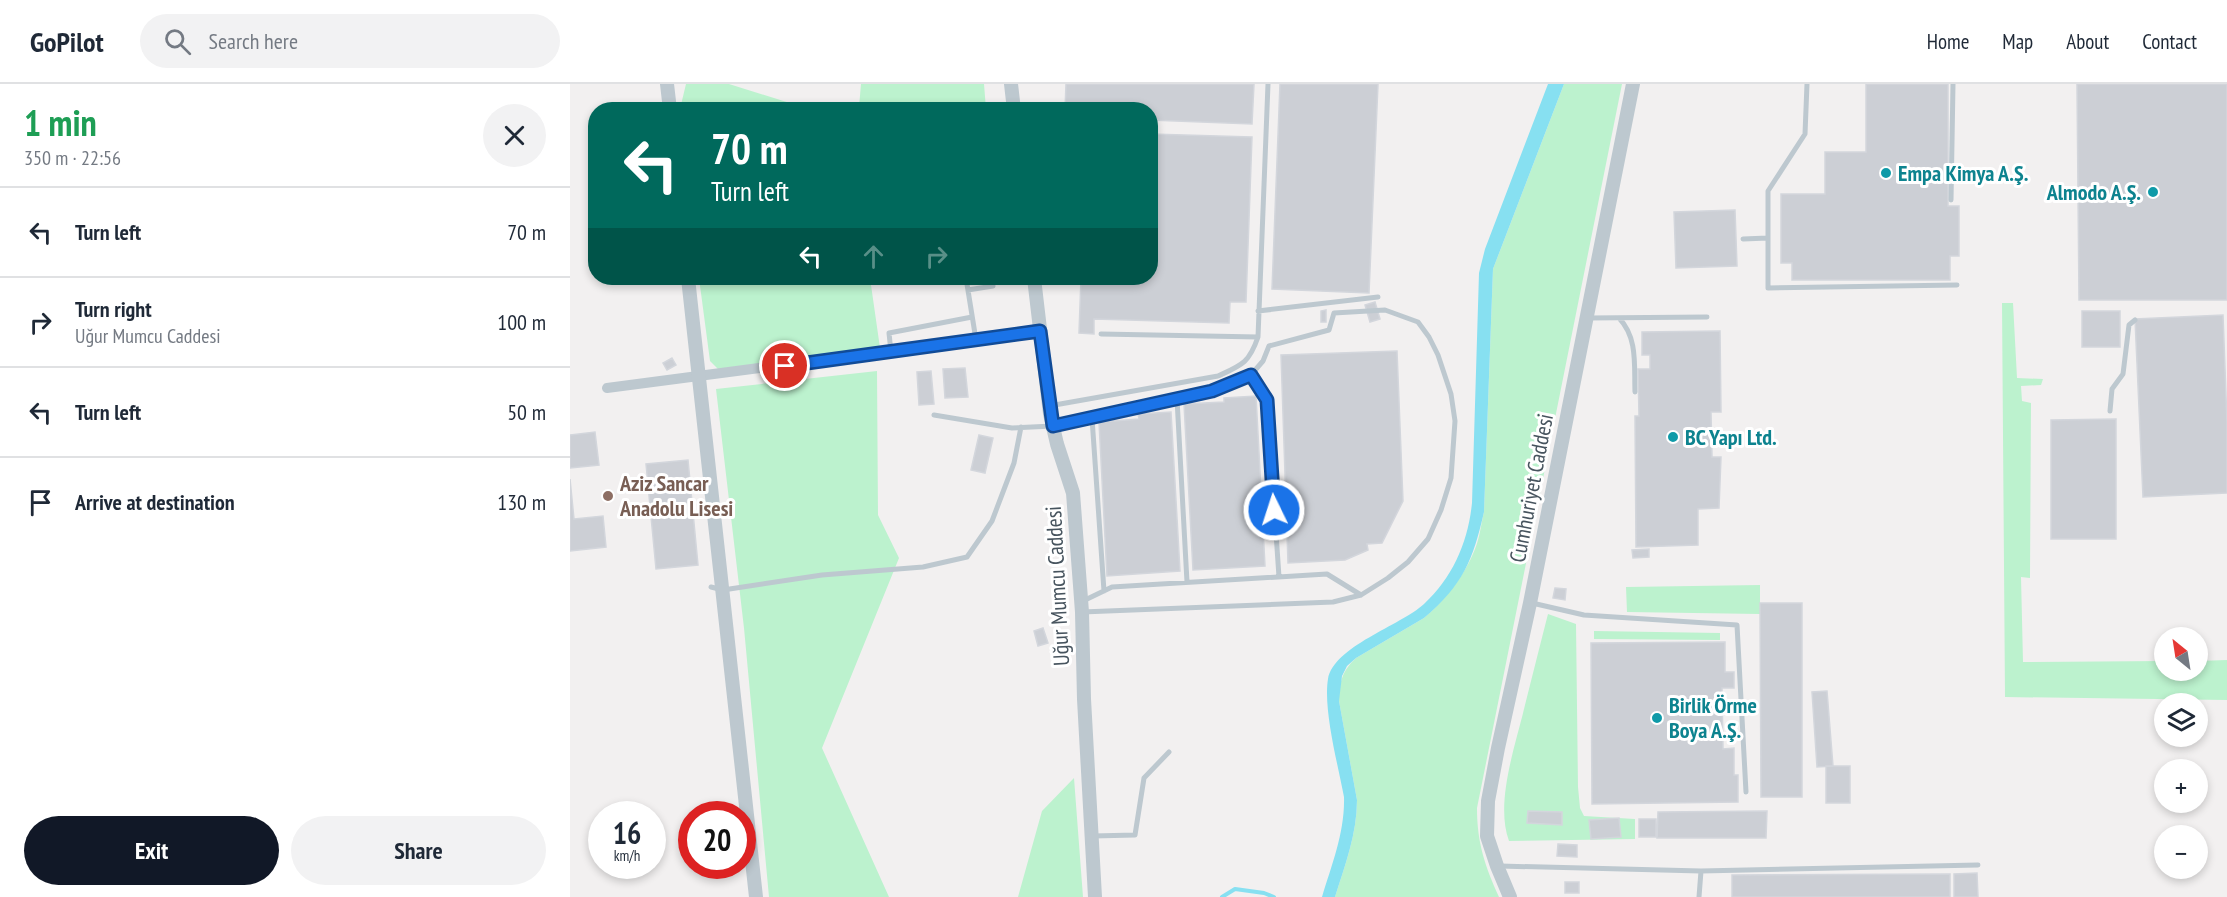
<!DOCTYPE html>
<html lang="en">
<head>
<meta charset="utf-8">
<style>
	:root { --surface:#fff; --page:#f2f2f3; --text:#1f2937; --muted:#747a83; --line:#e0e1e3; --accent:#111827 }
	body { margin:0; font-family:"PT Sans Narrow",sans-serif; background:var(--page); color:var(--text); height:100vh; display:flex; flex-direction:column; font-size:22px; white-space:nowrap }
	* { box-sizing:border-box; margin:0 }
	p { font-size:20px; color:var(--muted) }
	.icon { flex:none; width:33px; height:33px; fill:none; stroke:currentColor; stroke-width:2; stroke-linecap:round; stroke-linejoin:round }
	.map { position:relative; flex:1; overflow:hidden }
	.panel { display:flex; flex-direction:column; background:var(--surface); width:570px }
	.panel>* { flex:none }
	.banner { position:absolute; left:18px; top:18px; width:570px; height:183px; border-radius:24px; box-shadow:0 3px 9px #0003; background:#00695c; color:#fff; overflow:hidden }
	.needle { width:39px; rotate:330deg }
	.tools { position:absolute; left:1584px; top:543px; display:grid; gap:12px }
	.tools a { display:grid; place-items:center; width:54px; height:54px; border-radius:50%; background:var(--surface); box-shadow:0 3px 9px #0003; font-size:30px }
	.speed { position:absolute; left:18px; top:717px; display:flex; gap:12px; font-size:30px; font-weight:700; text-align:center }
	.speed>* { display:grid; place-content:center; width:78px; height:78px; border-radius:50%; background:var(--surface); box-shadow:0 3px 9px #0003; line-height:1 }
	.speed small { font-size:15px; font-weight:400 }
	.speed .limit { border:9px solid #d22; background:#fff; color:#111 }
	.pin { position:absolute; display:grid; place-items:center; width:51px; height:51px; color:#fff; margin:-26px; border:3px solid #fff; border-radius:50%; box-shadow:0 2px 6px #0007 }
	.me { position:absolute; width:66px; margin:-33px; rotate:356deg; stroke-linejoin:round; filter:drop-shadow(0 0 4px #0008) }
	.turn { display:flex; align-items:center; gap:21px; height:126px; padding:0 24px; font-size:27px }
	.turn .icon { width:78px; height:78px; stroke-width:2.5 }
	.turn b { display:block; font-size:42px; line-height:51px }
	.lanes { display:flex; align-items:center; height:57px; padding:0 24px; background:#0003; justify-content:center; gap:30px; direction:ltr }
	.lanes .off { opacity:.35 }
	.round { display:grid; place-items:center; flex:none; width:63px; height:63px; border-radius:32px; background:var(--page) }
	.headline { display:flex; align-items:center; justify-content:space-between; height:102px; padding:0 24px }
	h1 { font-size:36px; font-weight:800; line-height:45px; color:#1e9e55 }
	.button { display:flex; gap:12px; margin-top:auto; padding:12px 24px }
	.button a { flex:1; height:69px; border-radius:36px; background:var(--accent); color:#fff; font-size:24px; font-weight:800; line-height:69px; text-align:center }
	.button a+a { background:var(--page); color:var(--text) }
	ul { padding:0; list-style:none }
	li { display:flex; align-items:center; gap:18px; height:90px; padding:0 24px; border-top:2px solid var(--line) }
	li div { flex:1 }
	li b { display:block; font-size:22px }
	li em { font-style:normal }
	header { display:flex; align-items:center; gap:36px; box-sizing:border-box; height:84px; padding:0 30px; background:var(--surface); border-bottom:2px solid var(--line) }
	header strong { font-size:28px }
	nav { display:flex; gap:33px; margin-inline-start:auto; font-size:21px }
	.search { width:420px; height:54px; background:var(--page); display:flex; align-items:center; gap:15px; box-sizing:border-box; padding:0 21px; border-radius:33px; color:var(--muted); font-size:22px }
	main { display:flex; flex:1; min-height:0 }
	.map>svg:first-child { display:block }
</style>
</head>
<body>
<header>
<strong>GoPilot</strong>
<div class="search"><svg class="icon" aria-label="search" viewBox="0 0 24 24"><circle cx="10" cy="10" r="6"/><path d="M15 15l6 6"/></svg>Search here</div>
<nav><a>Home</a><a>Map</a><a>About</a><a>Contact</a></nav>
</header>
<main>
<section class="panel">
<div class="headline"><div><h1>1 min</h1><p>350 m · 22:56</p></div><a class="round"><svg class="icon" aria-label="close" viewBox="0 0 24 24"><path d="M6 6l12 12M18 6L6 18"/></svg></a></div>
<ul>
<li><svg class="icon" aria-label="left" viewBox="0 0 24 24"><path d="M17 20v-9H6M10 6l-5 5 5 5"/></svg><div><b>Turn left</b></div><em>70 m</em></li>
<li><svg class="icon" aria-label="right" viewBox="0 0 24 24"><path d="M7 20v-9h11M14 6l5 5-5 5"/></svg><div><b>Turn right</b><p>Uğur Mumcu Caddesi</p></div><em>100 m</em></li>
<li><svg class="icon" aria-label="left" viewBox="0 0 24 24"><path d="M17 20v-9H6M10 6l-5 5 5 5"/></svg><div><b>Turn left</b></div><em>50 m</em></li>
<li><svg class="icon" aria-label="arrive" viewBox="0 0 24 24"><path d="M6 21V4h12l-3 4 3 4H6"/></svg><div><b>Arrive at destination</b></div><em>130 m</em></li>
</ul>
<div class="button"><a>Exit</a><a>Share</a></div>
</section>
<div class="map">
<svg width="1657" height="813" viewBox="0 0 1657 813">
	<rect width="100%" height="100%" fill="#f2f0f0"/>
	<path fill="#bcf2ce" d="M 116,0 L 159,0 L 239,25 L 110,25 Z
		M 291,0 L 414,0 L 416,25 L 272,25 L 289,23 Z
		M 994,0 L 1052,0 L 907,724 C 907,759 915,782 929,813 L 765,813 C 775,781 787,750 787,716 L 769,617 C 769,599 772,587 786,574 L 854,534 C 875,516 895,491 905,465 C 910,453 911,440 914,428 L 923,185 Z
		M 129,194 L 300,194 L 310,264 L 148,285 L 140,277 Z
		M 1432,219 L 1443,219 L 1447,294 L 1473,295 L 1471,301 L 1451,302 L 1452,317 L 1461,319 L 1460,494 L 1451,493 L 1453,578 L 1594,577 L 1594,586 L 1628,586 L 1628,577 L 1657,576 L 1657,616 L 1435,613 Z
		M 307,287 L 308,431 L 329,474 L 252,664 L 319,813 L 199,813 L 174,544 L 146,305 Z
		M 1190,501 L 1190,530 L 1057,528 L 1056,503 Z
		M 978,530 L 1006,540 L 1008,703 L 1010,724 L 1014,732 L 1065,735 L 1065,755 L 939,757 C 925,719 945,663 954,625 C 962,593 970,561 978,530 Z
		M 1024,547 L 1150,549 L 1150,556 L 1024,555 Z
		M 504,694 L 513,813 L 448,813 L 472,727 Z"/>
	<path fill="#87e0f1" d="M 978,0 L 994,0 L 923,185 L 914,428 C 903,476 893,501 854,534 L 786,574 L 777,582 L 772,592 L 769,617 L 787,716 C 787,750 775,781 765,813 L 752,813 C 762,780 775,748 774,713 C 768,681 753,625 758,595 C 764,562 830,542 854,520 C 883,493 898,458 902,419 L 909,189 L 915,165 Z"/>
	<g fill="none" stroke-linecap="round" stroke-linejoin="round">
		<path stroke="#87e0f1" stroke-width="4" d="M 652,813 L 665,805 L 694,809 L 704,813"/>
	</g>
	<path fill="#cccfd5" stroke="#d3d6dc" stroke-width="1.5" d="M 496,0 L 684,0 L 682,40 L 580,36 L 580,26 L 495,26 Z
		M 710,0 L 808,0 L 799,209 L 702,205 Z
		M 1296,0 L 1378,0 L 1378,122 L 1389,122 L 1389,172 L 1380,172 L 1380,196 L 1222,196 L 1222,179 L 1211,179 L 1211,110 L 1255,110 L 1255,68 L 1296,68 Z
		M 1507,0 L 1657,0 L 1657,216 L 1509,216 Z
		M 580,50 L 682,53 L 676,218 L 660,218 L 659,239 L 524,235 L 524,250 L 509,249 L 511,194 L 580,194 Z
		M 1165,126 L 1167,182 L 1106,184 L 1104,128 Z
		M 805,218 L 810,235 L 800,238 L 795,221 Z
		M 756,226 L 756,238 L 751,238 L 751,227 Z
		M 1512,227 L 1550,227 L 1550,263 L 1512,263 Z
		M 1653,231 L 1657,338 L 1657,409 L 1573,413 L 1565,235 Z
		M 1150,247 L 1151,328 L 1141,328 L 1142,373 L 1151,373 L 1149,424 L 1128,425 L 1128,461 L 1066,463 L 1065,332 L 1069,332 L 1068,285 L 1080,285 L 1080,271 L 1072,271 L 1072,248 Z
		M 827,267 L 833,417 L 812,459 L 797,460 L 798,466 L 775,476 L 718,479 L 711,271 Z
		M 102,274 L 106,281 L 97,286 L 93,279 Z
		M 395,284 L 398,313 L 375,314 L 373,285 Z
		M 361,287 L 364,320 L 349,321 L 347,288 Z
		M 686,312 L 695,482 L 623,486 L 614,320 L 654,318 L 654,314 Z
		M 601,328 L 610,487 L 537,492 L 529,338 L 569,335 L 568,330 Z
		M 1546,335 L 1546,455 L 1481,455 L 1481,336 Z
		M 25,348 L 29,381 L 0,384 L 0,351 Z
		M 409,351 L 423,354 L 415,389 L 401,386 Z
		M 118,376 L 128,481 L 86,485 L 76,380 Z
		M 0,395 L 4,435 L 33,432 L 36,463 L 0,467 Z
		M 1079,465 L 1079,473 L 1063,474 L 1062,466 Z
		M 985,504 L 996,505 L 995,516 L 983,514 Z
		M 1190,519 L 1232,519 L 1232,713 L 1191,713 Z
		M 473,544 L 478,559 L 468,562 L 464,547 Z
		M 1155,558 L 1155,588 L 1164,588 L 1164,604 L 1152,604 L 1153,665 L 1164,664 L 1164,691 L 1168,691 L 1168,718 L 1022,720 L 1021,559 Z
		M 1257,607 L 1263,682 L 1247,683 L 1242,608 Z
		M 1256,682 L 1280,682 L 1280,719 L 1256,719 Z
		M 958,727 L 992,728 L 992,741 L 957,739 Z
		M 1197,727 L 1196,754 L 1087,754 L 1088,728 Z
		M 1049,734 L 1051,753 L 1021,755 L 1019,736 Z
		M 1069,735 L 1086,735 L 1086,753 L 1069,753 Z
		M 988,760 L 1007,761 L 1007,773 L 987,772 Z
		M 1407,789 L 1408,813 L 1384,813 L 1384,790 Z
		M 1380,790 L 1380,813 L 1162,813 L 1162,791 Z
		M 995,798 L 1009,798 L 1009,809 L 995,809 Z"/>
	<g fill="none" stroke-linecap="round" stroke-linejoin="round">
		<path stroke="#bdc8cf" stroke-width="5" d="M 1237,0 L 1235,50 L 1198,107 L 1198,204 L 1387,201
			M 1381,116 L 1383,0
			M 1173,155 L 1198,154
			M 396,194 L 406,256
			M 398,206 L 423,202
			M 688,227 L 808,213
			M 1018,234 L 1137,233
			M 1049,234 C 1068,254 1064,281 1065,308
			M 531,250 L 688,253
			M 321,268 L 319,249 L 402,233
			M 681,291 L 697,316 L 709,493
			M 607,315 L 617,498
			M 479,322 L 648,292 C 672,281 679,279 688,253 L 698,0
			M 1540,327 L 1542,305 L 1553,290 L 1559,241 L 1565,236
			M 364,331 L 442,344 L 483,342 L 642,307 L 680,292 L 693,277 L 699,262 L 759,246 L 764,229 L 815,226 L 848,238 L 859,253 L 868,271 L 881,310 L 885,337 L 881,394 L 871,426 L 858,455 L 838,478 L 818,494 L 791,511 L 763,518 L 512,528
			M 522,334 L 534,507
			M 141,503 L 153,506 L 252,491 L 353,483 L 397,473 L 422,437 L 444,379 L 451,343
			M 513,517 L 542,503 L 757,490 L 791,511
			M 962,519 L 1014,531 L 1167,541 L 1176,708
			M 523,752 L 565,751 L 574,694 L 599,668
			M 930,782 L 1131,787 L 1408,781
			M 1129,813 L 1131,787"/>
		<path stroke="#bdc8cf" stroke-width="10" d="M 37,304 L 470,247"/>
		<path stroke="#bdc8cf" stroke-width="14" d="M 97,0 L 100,26
			M 441,0 L 444,26
			M 118,194 L 186,813
			M 464,194 L 480,330 L 487,360 L 503,409 L 512,528 L 514,615 L 525,813
			M 940,813 L 927,782 L 917,752 L 918,717 L 928,664 L 960,519 L 1063,0"/>
	</g>
	<g fill="none" stroke-linecap="round" stroke-linejoin="round">
		<g stroke="#114b97" stroke-width="15">
			<path id="route" d="M 215,282 L 470,247 L 483,342 L 642,307 L 681,291 L 697,316 L 704,426"/>
		</g>
		<use href="#route" stroke="#1a73e8" stroke-width="10"/>
	</g>
	<g fill="#0f9aa8" stroke="#fff" stroke-width="2">
		<circle cx="1316" cy="89" r="6"/>
		<circle cx="1583" cy="108" r="6"/>
		<circle cx="1103" cy="353" r="6"/>
		<circle cx="1087" cy="634" r="6"/>
	</g>
	<circle fill="#8d6e63" stroke="#fff" stroke-width="2" cx="38" cy="412" r="6"/>
	<g text-anchor="middle" stroke-width="6" stroke-linejoin="round" paint-order="stroke">
		<g font-size="22" font-weight="bold" fill="#0d838f" stroke="#fff" text-anchor="start">
			<text x="1328" y="97">Empa Kimya A.Ş.</text>
			<text x="1571" y="116" text-anchor="end">Almodo A.Ş.</text>
			<text x="1115" y="361">BC Yapı Ltd.</text>
			<text x="1099" y="629">Birlik Örme<tspan x="1099" dy="25">Boya A.Ş.</tspan></text>
		</g>
		<g font-size="22" font-weight="bold" fill="#785e54" stroke="#fff" text-anchor="start">
			<text x="50" y="407">Aziz Sancar<tspan x="50" dy="25">Anadolu Lisesi</tspan></text>
		</g>
		<g font-size="22" fill="#47545e" stroke="#fff">
			<text transform="translate(961 404) rotate(-79)" y="8">Cumhuriyet Caddesi</text>
			<text transform="translate(487 502) rotate(-93)" y="8">Uğur Mumcu Caddesi</text>
		</g>
	</g>
</svg>
<div class="tools">
<a><svg class="needle" viewBox="-14 -14 28 28"><path d="M0-13l5 13h-10z" fill="#e53935"/><path d="M0 13l5-13h-10z" fill="#747a83"/></svg></a>
<a><svg class="icon" aria-label="layers" viewBox="0 0 24 24"><path d="M12 4l9 5-9 5-9-5zM3 14l9 5 9-5"/></svg></a>
<a>+</a>
<a>−</a>
</div>
<div class="speed"><div>16<small>km/h</small></div><div class="limit">20</div></div>
<div class="pin" style="left:215px;top:282px;background:#d93025"><svg class="icon" aria-label="arrive" viewBox="0 0 24 24"><path d="M6 21V4h12l-3 4 3 4H6"/></svg></div>
<svg class="me" style="left:704px;top:426px" viewBox="-20 -20 40 40"><circle r="17" fill="#1a73e8" stroke="#fff" stroke-width="3"/><path d="M0-11L8 9 0 5-8 9z" fill="#fff"/></svg>
<div class="banner">
<div class="turn"><svg class="icon" aria-label="left" viewBox="0 0 24 24"><path d="M17 20v-9H6M10 6l-5 5 5 5"/></svg><div><b>70 m</b>Turn left</div></div>
<div class="lanes"><svg class="icon" aria-label="left" viewBox="0 0 24 24"><path d="M17 20v-9H6M10 6l-5 5 5 5"/></svg><svg class="icon off" aria-label="ahead" viewBox="0 0 24 24"><path d="M12 20V5M6 11l6-6 6 6"/></svg><svg class="icon off" aria-label="right" viewBox="0 0 24 24"><path d="M7 20v-9h11M14 6l5 5-5 5"/></svg></div>
</div>
</div>
</main>
</body>
</html>
